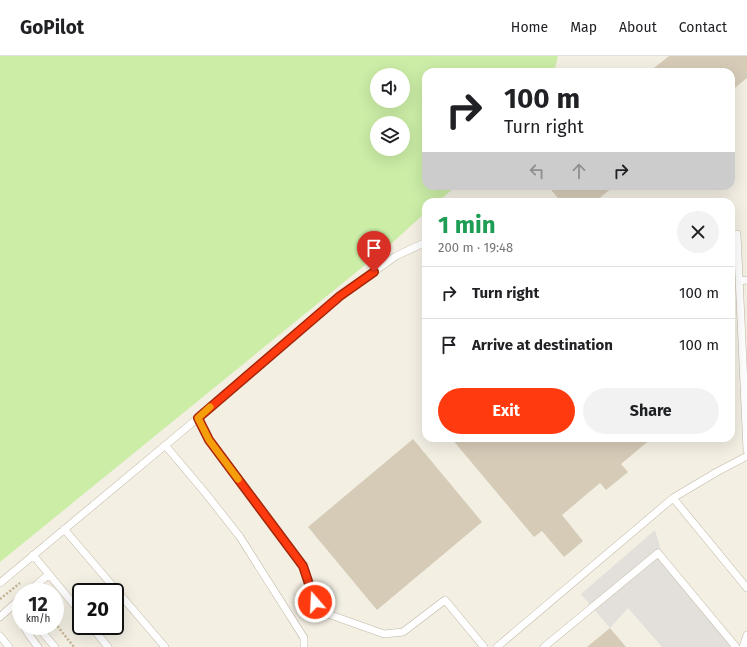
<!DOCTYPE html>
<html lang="en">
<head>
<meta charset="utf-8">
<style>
	:root { --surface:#fff; --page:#f2f2f2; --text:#202124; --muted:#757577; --line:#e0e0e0; --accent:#ff3a0e }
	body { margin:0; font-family:"Fira Sans",sans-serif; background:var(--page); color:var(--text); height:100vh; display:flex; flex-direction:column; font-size:15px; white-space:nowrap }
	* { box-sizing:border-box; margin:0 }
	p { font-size:13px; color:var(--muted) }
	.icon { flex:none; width:22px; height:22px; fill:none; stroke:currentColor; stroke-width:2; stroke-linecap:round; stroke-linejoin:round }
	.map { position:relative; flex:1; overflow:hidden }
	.panel { position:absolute; left:422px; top:142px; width:313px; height:244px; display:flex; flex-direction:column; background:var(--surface); border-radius:12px; box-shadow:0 4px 16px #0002 }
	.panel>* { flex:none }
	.top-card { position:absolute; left:422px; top:12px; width:313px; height:122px; border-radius:12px; box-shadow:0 4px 16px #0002; background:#fff; color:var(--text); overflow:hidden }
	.tools { position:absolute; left:370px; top:12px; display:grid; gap:8px }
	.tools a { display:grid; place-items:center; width:40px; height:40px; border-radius:50%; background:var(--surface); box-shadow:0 4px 16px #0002; font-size:20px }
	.speed { position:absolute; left:12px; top:527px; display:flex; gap:8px; font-size:20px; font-weight:700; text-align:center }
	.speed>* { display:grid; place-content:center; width:52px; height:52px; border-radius:50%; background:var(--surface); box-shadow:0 4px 16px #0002; line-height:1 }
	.speed small { font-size:10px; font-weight:400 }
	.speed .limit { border:2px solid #111; border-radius:6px; background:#fff; color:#111 }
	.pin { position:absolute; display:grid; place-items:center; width:34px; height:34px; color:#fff; margin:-41px -17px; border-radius:50% 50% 50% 0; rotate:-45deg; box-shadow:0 0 4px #0007 }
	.pin .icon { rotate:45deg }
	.me { position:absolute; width:44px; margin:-22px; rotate:341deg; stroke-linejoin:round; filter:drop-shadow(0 0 3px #0008) }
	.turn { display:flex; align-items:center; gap:14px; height:84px; padding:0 16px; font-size:18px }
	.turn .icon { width:52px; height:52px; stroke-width:2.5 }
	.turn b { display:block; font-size:28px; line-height:34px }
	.lanes { display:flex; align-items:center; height:38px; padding:0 16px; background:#0003; justify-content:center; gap:20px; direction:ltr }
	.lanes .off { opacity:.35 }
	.round { display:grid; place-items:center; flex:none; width:42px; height:42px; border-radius:21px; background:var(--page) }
	.overview { display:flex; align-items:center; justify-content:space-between; height:68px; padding:0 16px }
	h1 { font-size:24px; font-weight:700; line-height:30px; color:#1e9e55 }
	.primary-button { display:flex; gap:8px; margin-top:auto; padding:8px 16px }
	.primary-button a { flex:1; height:46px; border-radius:24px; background:var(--accent); color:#fff; font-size:16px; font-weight:700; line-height:46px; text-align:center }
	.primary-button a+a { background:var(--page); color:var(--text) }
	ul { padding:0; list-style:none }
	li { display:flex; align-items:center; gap:12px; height:52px; padding:0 16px; border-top:1px solid var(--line) }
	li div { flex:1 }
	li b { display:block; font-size:15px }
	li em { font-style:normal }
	header { display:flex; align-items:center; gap:24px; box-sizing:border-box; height:56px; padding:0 20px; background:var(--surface); border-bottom:1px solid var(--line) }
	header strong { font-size:19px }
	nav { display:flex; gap:22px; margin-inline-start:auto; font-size:14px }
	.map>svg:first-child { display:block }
</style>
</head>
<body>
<header>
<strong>GoPilot</strong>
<nav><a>Home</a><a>Map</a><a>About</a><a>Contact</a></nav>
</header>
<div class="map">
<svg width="747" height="591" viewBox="0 0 747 591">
	<rect width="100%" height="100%" fill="#f3efe3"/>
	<path fill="#cbeda6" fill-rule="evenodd" d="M 0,0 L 558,0 L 554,16 L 426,16 L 426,130 L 456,130 L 438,146 L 426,146 L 426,156 L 392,187 L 0,506 ZM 377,19 L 403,19 L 403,45 L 377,45 ZM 377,67 L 403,67 L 403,93 L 377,93 Z"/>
	<path fill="#e3e0dc" d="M 655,474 L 664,505 L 736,591 L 662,591 L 628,552 L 610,572 L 581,538 Z"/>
	<path fill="#d6cbb7" d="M 669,0 L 747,0 L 747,22 L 731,35 L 731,16 L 649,16 Z
		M 548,130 L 614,130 L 595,146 L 561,146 Z
		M 451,382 L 652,382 L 621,408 L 628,416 L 606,434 L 600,427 L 562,459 L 583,485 L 564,501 L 542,475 L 534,481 Z
		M 413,383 L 482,466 L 377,554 L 308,471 Z
		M 610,572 L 626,591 L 587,591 Z"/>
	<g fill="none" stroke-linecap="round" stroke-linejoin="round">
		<g stroke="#c0b7a4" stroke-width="8">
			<path id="service" d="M 731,178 L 737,178 L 747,394
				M 739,225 L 747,224
				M 198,362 L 209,384 L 303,510 L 315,546 L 328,558 L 384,578 L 403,576 L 445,544 L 484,591
				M 165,389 L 207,439 L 240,481 L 304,582 L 304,591
				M 747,400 L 715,417 L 673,442 L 747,532
				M 64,473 L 165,591
				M 33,499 L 81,557
				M 0,527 L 198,362 L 340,240 L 396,200 L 426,186
				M 28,536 L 49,518
				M 14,549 L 21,563
				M 0,561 L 21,542
				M 24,570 L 29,579 L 38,591
				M 37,570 L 55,591
				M 91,570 L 108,591
				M 0,580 L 9,591
				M 497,591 L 673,442
				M 544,591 L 658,497 L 736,591
				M 743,591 L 747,579"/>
		</g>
		<path stroke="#c3b494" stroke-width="2.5" stroke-dasharray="2 2" stroke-linecap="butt" d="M 0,543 L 20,527
			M 55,567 L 74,591"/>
		<use href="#service" stroke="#fff" stroke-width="7"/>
	</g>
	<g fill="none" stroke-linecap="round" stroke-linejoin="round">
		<g stroke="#a62609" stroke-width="10">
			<path id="route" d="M 315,546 L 303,510 L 209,384 L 198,362 L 340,240 L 374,216"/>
		</g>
		<use href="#route" stroke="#ff3a0e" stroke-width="7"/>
		<path stroke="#f59e0b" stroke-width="7" d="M 210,351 L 198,362 L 209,384 L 238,423"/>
	</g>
</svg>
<div class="tools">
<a><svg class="icon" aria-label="sound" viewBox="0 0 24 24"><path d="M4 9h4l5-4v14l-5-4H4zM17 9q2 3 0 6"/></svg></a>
<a><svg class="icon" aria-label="layers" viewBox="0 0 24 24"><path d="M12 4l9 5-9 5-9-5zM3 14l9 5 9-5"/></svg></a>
</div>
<div class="speed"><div>12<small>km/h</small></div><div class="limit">20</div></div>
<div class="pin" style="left:374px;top:216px;background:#d93025"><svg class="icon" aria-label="arrive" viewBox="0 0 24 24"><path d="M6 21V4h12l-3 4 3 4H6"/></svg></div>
<svg class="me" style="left:315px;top:546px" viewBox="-20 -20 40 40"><circle r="17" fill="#ff3a0e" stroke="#fff" stroke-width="3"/><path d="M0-11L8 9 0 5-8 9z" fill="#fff"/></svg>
<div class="top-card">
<div class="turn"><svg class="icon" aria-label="right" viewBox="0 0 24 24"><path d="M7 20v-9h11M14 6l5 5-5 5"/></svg><div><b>100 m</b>Turn right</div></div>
<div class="lanes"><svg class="icon off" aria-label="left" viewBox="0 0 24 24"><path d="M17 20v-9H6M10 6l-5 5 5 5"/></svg><svg class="icon off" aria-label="ahead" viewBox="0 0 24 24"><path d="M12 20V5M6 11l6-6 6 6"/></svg><svg class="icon" aria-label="right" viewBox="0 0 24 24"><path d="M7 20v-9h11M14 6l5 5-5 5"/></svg></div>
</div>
<section class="panel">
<div class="overview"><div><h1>1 min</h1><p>200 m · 19:48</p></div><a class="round"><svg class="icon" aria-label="close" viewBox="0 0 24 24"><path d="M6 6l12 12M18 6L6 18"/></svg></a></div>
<ul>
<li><svg class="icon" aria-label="right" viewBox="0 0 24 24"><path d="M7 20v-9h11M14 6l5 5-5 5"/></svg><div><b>Turn right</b></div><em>100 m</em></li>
<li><svg class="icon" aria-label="arrive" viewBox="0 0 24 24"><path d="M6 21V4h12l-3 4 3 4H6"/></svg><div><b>Arrive at destination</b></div><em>100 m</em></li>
</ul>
<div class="primary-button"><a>Exit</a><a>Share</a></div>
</section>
</div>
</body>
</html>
